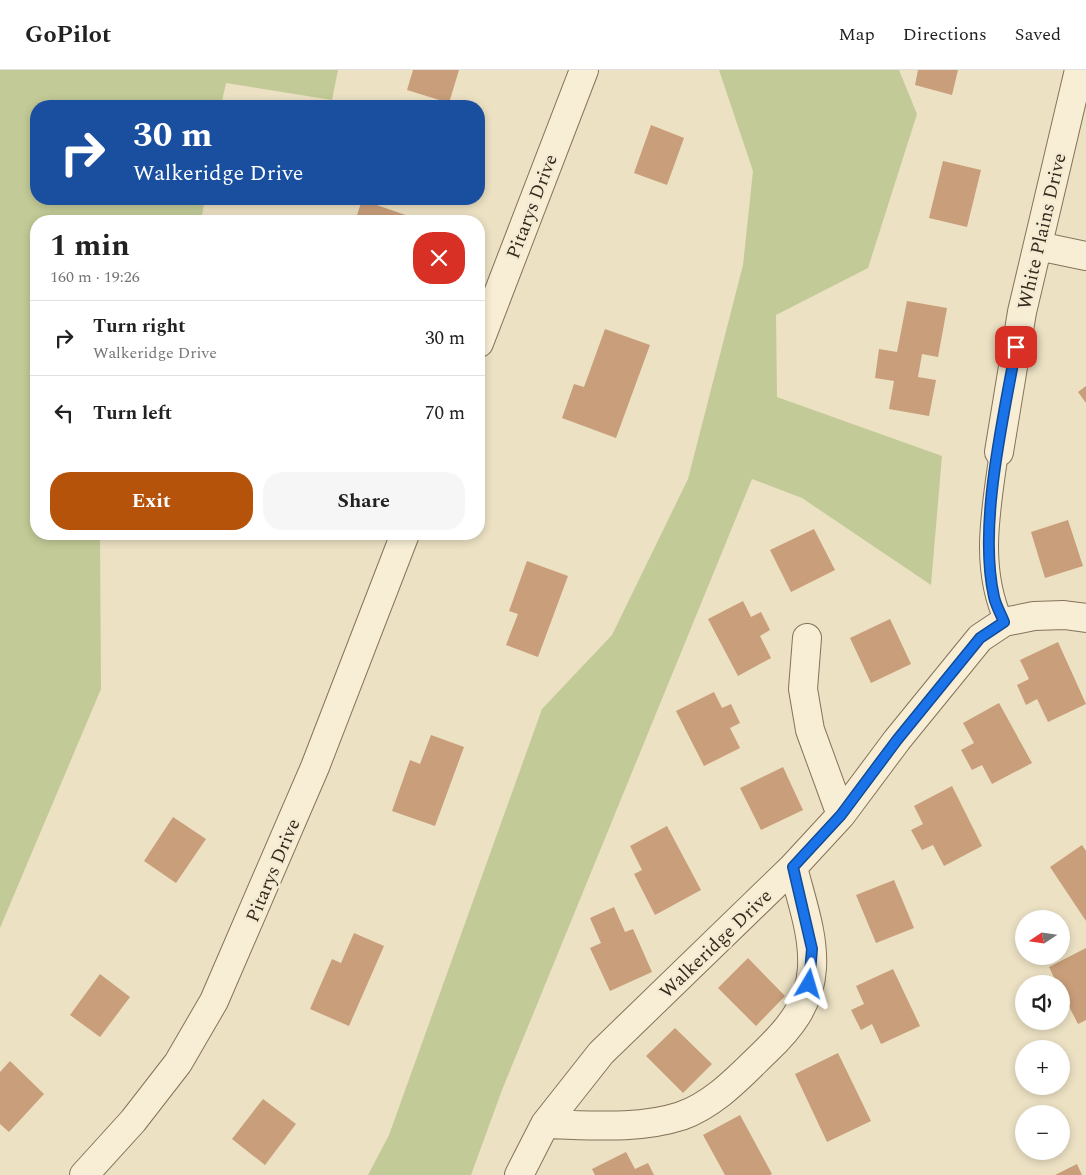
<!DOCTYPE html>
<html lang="en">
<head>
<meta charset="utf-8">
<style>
	:root { --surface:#fff; --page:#f6f6f6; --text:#222; --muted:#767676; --line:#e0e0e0; --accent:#b45309 }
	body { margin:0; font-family:Spectral,serif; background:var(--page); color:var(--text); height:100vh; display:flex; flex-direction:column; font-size:19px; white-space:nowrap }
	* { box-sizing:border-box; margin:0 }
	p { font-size:16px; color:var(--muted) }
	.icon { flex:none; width:28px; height:28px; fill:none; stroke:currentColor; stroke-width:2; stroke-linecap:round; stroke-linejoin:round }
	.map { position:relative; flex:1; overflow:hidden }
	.side { position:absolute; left:30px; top:145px; width:455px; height:325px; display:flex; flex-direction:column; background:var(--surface); border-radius:20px; box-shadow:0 2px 8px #0003 }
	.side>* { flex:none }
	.banner { position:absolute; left:30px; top:30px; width:455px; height:105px; border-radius:20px; box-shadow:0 2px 8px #0003; background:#1a4fa0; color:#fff; overflow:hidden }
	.needle { width:32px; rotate:257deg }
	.controls { position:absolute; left:1015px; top:840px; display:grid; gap:10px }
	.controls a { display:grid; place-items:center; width:55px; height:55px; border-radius:50%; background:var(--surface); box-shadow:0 2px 8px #0003; font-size:25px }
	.pin { position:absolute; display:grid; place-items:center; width:42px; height:42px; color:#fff; margin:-21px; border-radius:10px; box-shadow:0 2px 8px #0006 }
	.me { position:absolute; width:55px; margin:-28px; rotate:7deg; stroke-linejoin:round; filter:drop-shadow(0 0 4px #0008) }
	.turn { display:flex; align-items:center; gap:18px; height:105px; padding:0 20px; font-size:22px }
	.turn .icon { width:65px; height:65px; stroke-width:2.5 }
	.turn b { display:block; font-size:35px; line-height:42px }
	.round { display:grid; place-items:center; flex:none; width:52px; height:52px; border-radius:20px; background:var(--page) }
	.summary { display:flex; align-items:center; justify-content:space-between; height:85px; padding:0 20px }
	h1 { font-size:30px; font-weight:700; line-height:38px }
	.action { display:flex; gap:10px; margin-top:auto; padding:10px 20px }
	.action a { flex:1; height:58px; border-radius:20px; background:var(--accent); color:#fff; font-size:20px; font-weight:700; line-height:58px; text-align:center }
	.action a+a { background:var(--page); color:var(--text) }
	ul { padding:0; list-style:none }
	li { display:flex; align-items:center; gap:15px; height:75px; padding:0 20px; border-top:1px solid var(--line) }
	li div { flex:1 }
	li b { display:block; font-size:19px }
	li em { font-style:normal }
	header { display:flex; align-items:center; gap:30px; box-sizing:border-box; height:70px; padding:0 25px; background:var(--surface); border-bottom:1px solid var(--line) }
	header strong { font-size:24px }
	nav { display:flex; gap:28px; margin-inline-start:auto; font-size:18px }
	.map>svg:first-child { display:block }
</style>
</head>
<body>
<header>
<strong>GoPilot</strong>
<nav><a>Map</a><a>Directions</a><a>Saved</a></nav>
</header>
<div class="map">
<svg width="1086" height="1105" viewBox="0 0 1086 1105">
	<rect width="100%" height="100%" fill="#ece1c3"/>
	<path fill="#c2ca97" d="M 0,0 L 338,0 L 332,30 L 226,13 L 221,36 L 36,36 L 36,129 L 205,129 L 201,151 L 36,151 L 36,464 L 100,464 L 101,619 L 0,858 Z
		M 719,0 L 899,0 L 917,44 L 868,198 L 776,245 L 777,327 L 942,386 L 931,515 L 802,428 L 752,409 L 502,1020 L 471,1105 L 368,1105 L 389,1065 L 542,639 L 612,565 L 688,409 L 743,195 L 753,101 Z"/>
	<path fill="#c99e7a" d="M 413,0 L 459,0 L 449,33 L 407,20 Z
		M 918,0 L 958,0 L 952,25 L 915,15 Z
		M 651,55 L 684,68 L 667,115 L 634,103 Z
		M 943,91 L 981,100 L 967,157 L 929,148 Z
		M 362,130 L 423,151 L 355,151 Z
		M 907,231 L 947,238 L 938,287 L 922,284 L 918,307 L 936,310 L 929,346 L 889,339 L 894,311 L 875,308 L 879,279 L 897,282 Z
		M 605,259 L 650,275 L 616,368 L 562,348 L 574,314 L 584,317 Z
		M 1086,316 L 1086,333 L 1078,322 Z
		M 1068,450 L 1083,496 L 1045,508 L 1031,462 Z
		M 814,459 L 835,500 L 791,522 L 770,480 Z
		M 527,491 L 568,506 L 538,587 L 506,575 L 518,544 L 509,541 Z
		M 743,531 L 751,547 L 761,542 L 770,560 L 760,566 L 771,588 L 738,606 L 708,549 Z
		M 890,549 L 911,594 L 871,613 L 850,568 Z
		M 1058,572 L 1086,634 L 1048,652 L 1037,629 L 1026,635 L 1017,615 L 1029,609 L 1020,590 Z
		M 714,622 L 722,638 L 731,634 L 740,653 L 730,658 L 740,678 L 704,696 L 676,641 Z
		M 999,633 L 1032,693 L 992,714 L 982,695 L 972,700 L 961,680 L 974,673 L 963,653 Z
		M 431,665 L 464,677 L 435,756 L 392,741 L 410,690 L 420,694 Z
		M 783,697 L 803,740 L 761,760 L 740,718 Z
		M 952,716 L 982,776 L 944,796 L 933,775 L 922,780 L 911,760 L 923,754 L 914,736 Z
		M 173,747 L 206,769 L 176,813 L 144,791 Z
		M 667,756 L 701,820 L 655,845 L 634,804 L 642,800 L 630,776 Z
		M 1082,775 L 1086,781 L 1086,851 L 1050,797 Z
		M 894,810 L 914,858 L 876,873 L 856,825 Z
		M 614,837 L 625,862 L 633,859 L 652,902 L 610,921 L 590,878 L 601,873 L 590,848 Z
		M 354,863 L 384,876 L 349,956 L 310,939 L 332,889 L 341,893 Z
		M 1086,878 L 1086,950 L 1078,954 L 1061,921 L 1061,914 L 1057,914 L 1049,897 Z
		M 748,888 L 785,926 L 756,956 L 718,918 Z
		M 893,899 L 920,956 L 881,974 L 872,954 L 861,960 L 851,940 L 864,934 L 856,916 Z
		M 100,904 L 130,927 L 100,967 L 70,945 Z
		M 675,958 L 712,994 L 683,1023 L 646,986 Z
		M 838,983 L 871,1051 L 827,1072 L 795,1004 Z
		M 10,991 L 44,1024 L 9,1062 L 0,1054 L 0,1002 Z
		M 263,1029 L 296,1054 L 265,1095 L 232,1069 Z
		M 740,1045 L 772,1104 L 770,1105 L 725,1105 L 703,1065 Z
		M 626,1082 L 635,1099 L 648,1093 L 654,1105 L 595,1105 L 592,1099 Z
		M 1077,1094 L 1082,1105 L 1055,1105 Z"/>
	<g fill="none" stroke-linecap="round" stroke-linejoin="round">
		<g stroke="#85735a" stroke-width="20">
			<path id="service" d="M 999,382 C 991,441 979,496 1004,552"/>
		</g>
		<g stroke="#85735a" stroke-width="30">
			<path id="minor" d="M 1038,176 L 1086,186
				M 479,273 L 584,0
				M 999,382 L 1022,242 L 1079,0
				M 807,568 L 803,619 L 810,660 L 841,745
				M 545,1054 C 589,1055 638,1060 681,1046 C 715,1034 740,1006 765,982 C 790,958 810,934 812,898 C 814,864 801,830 793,797
				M 84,1105 L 133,1051 L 178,993 L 214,931 L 315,697 L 405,464
				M 519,1105 L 545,1054 L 601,983 L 793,797 L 841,745 L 897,670 L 980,568 L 1004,552 L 1034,546 L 1064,545 L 1086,548"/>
		</g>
		<use href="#service" stroke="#f7eed5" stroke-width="18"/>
		<use href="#minor" stroke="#f7eed5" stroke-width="28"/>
	</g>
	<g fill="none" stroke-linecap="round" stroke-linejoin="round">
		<g stroke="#114b97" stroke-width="12">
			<path id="route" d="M 809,914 L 812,879 L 793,797 L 841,745 L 897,670 L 980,568 L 1004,552 C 1001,544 996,536 994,527 C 978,455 1003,351 1016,277"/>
		</g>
		<use href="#route" stroke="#1a73e8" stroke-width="9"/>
	</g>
	<g text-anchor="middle" stroke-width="5" stroke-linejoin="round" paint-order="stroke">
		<g font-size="19" fill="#362a1e" stroke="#f4ebd2">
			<text transform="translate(531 136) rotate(-69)" y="7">Pitarys Drive</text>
			<text transform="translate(1041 161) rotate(-77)" y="7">White Plains Drive</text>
			<text transform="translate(272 800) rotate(-67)" y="7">Pitarys Drive</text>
			<text transform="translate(715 873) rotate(-44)" y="7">Walkeridge Drive</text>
		</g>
	</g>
</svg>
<div class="controls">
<a><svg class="needle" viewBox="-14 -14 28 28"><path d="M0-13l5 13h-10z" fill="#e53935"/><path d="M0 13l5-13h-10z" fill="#767676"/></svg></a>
<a><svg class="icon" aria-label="sound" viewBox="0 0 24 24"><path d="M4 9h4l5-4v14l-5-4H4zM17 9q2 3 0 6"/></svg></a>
<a>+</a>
<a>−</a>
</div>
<div class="pin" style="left:1016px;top:277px;background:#d93025"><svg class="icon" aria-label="arrive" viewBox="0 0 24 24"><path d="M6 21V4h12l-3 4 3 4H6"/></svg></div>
<svg class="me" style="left:809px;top:914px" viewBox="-20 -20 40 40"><path d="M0-17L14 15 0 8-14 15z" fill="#1a73e8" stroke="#fff" stroke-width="4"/></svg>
<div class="banner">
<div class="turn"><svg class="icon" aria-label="right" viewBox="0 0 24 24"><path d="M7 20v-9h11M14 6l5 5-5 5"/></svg><div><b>30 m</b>Walkeridge Drive</div></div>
</div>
<section class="side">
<div class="summary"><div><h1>1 min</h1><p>160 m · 19:26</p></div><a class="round" style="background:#d93025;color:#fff"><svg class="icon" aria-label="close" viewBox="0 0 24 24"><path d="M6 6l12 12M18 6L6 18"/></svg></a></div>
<ul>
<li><svg class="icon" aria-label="right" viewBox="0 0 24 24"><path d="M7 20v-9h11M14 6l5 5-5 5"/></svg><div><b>Turn right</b><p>Walkeridge Drive</p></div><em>30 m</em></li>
<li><svg class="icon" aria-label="left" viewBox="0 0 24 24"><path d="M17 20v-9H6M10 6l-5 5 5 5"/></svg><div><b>Turn left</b></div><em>70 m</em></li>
</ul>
<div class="action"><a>Exit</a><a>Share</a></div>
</section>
</div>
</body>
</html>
